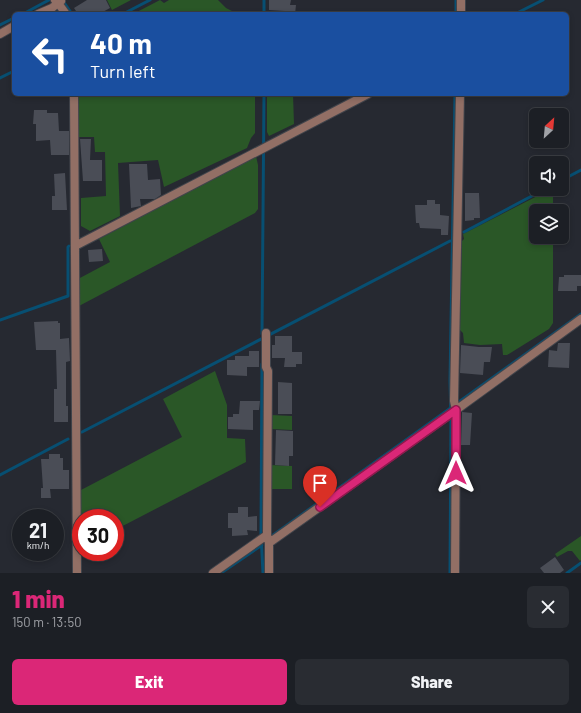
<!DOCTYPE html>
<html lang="en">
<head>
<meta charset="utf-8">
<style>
	:root { --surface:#1c1f25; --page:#292c32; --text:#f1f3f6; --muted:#a0a2a7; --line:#3a3d42; --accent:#db2777 }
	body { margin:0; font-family:Barlow,sans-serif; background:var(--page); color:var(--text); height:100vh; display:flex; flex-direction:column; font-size:15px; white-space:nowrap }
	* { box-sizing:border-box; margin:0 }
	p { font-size:13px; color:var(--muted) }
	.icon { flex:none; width:22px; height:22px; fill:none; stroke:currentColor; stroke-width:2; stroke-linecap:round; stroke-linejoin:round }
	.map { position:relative; height:573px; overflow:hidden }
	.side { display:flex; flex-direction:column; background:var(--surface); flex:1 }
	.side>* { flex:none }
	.banner { position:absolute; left:12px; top:12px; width:557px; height:84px; border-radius:6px; box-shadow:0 2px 6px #0003,0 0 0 1px var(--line); background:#1a4fa0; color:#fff; overflow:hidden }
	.needle { width:26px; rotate:26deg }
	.fabs { position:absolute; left:529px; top:108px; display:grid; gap:8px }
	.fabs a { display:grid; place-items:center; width:40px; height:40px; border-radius:6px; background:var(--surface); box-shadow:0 2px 6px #0003,0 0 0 1px var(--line); font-size:20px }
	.speed { position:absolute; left:12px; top:509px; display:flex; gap:8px; font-size:20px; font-weight:700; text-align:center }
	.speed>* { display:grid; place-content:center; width:52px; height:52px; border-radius:50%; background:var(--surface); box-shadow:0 2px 6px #0003,0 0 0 1px var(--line); line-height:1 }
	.speed small { font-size:10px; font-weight:400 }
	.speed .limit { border:6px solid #d22; background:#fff; color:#111 }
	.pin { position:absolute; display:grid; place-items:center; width:34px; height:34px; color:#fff; margin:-41px -17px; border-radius:50% 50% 50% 0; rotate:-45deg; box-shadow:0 0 4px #0007 }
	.pin .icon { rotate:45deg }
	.me { position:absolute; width:44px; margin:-22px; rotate:0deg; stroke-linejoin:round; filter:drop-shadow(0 0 3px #0008) }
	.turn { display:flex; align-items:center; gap:14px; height:84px; padding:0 12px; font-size:18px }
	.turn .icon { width:52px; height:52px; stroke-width:2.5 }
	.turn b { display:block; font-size:28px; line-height:34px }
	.round { display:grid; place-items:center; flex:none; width:42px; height:42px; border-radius:6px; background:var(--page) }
	.headline { display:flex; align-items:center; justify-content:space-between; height:68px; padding:0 12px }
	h1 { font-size:24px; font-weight:800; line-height:30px; color:var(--accent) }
	.primary-button { display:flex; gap:8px; margin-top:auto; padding:8px 12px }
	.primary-button a { flex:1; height:46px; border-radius:6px; background:var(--accent); color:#fff; font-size:16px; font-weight:800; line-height:46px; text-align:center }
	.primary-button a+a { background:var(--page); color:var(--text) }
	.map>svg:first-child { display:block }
</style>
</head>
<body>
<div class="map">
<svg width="581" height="573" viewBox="0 0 581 573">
	<rect width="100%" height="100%" fill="#262931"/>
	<path fill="#2a5727" d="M 107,0 L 131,0 L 112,10 Z
		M 160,0 L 164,3 L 169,0 L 218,0 L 226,8 L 238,14 L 133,14 Z
		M 78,94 L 255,94 L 255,133 L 251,138 L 247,148 L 164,187 L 158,160 L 118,163 L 120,216 L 90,231 L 81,226 L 81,198 L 106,196 L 105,152 L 95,152 L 94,137 L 78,137 Z
		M 267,94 L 293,94 L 294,124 L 269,136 L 267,132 Z
		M 256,156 L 258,165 L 258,209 L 255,213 L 79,306 L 78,279 L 110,262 L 99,239 Z
		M 551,189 L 553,196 L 553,211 L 536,211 L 536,237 L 553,237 L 553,323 L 549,329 L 507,355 L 503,355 L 502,344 L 480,345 L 464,343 L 463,333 L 460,330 L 462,241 L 464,239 L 463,234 Z
		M 215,371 L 227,405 L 227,438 L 245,439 L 246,462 L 115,530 L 115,518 L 81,518 L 81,537 L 81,490 L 182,437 L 163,399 Z
		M 271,415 L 292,416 L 292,430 L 271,429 Z
		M 270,465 L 292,466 L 292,489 L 270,489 Z
		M 581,536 L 581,560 L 580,561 L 572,551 L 568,551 L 557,557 L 555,554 Z"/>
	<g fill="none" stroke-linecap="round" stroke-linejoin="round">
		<path stroke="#074f72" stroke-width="3" d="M 63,1 L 72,14
			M 23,14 L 49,0
			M 123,14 L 150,0
			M 264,14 L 264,0
			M 456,14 L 456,0
			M 515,14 L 543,0
			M 0,25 L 14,18
			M 0,78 L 14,71
			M 562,180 L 581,170
			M 464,232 L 545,189
			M 0,320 L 68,296 L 68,247 L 69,246
			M 262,334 L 264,94
			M 262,364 L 261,534 L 263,573
			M 456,404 L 581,314
			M 82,432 L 450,241
			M 0,475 L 68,439
			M 269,538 L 452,407
			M 221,573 L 262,545
			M 450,573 L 451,421 L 450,381 L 455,94
			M 567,573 L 581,563"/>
	</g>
	<path fill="#4a4d56" d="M 87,0 L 106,0 L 110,8 L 99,14 L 78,14 L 74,8 Z
		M 269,0 L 291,0 L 290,5 L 296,5 L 295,14 L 285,14 L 285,11 L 269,10 Z
		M 34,110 L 47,110 L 47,113 L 58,113 L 59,131 L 69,131 L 69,155 L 51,155 L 50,140 L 36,141 L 36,124 L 33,124 Z
		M 80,139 L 91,139 L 90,160 L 102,160 L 102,181 L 83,181 Z
		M 129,164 L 147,164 L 148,180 L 160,179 L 161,195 L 155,199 L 140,199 L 141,206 L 131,208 Z
		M 65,173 L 67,210 L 52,210 L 52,196 L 55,196 L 54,174 Z
		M 465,193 L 479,193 L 480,218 L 474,218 L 474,220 L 465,221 Z
		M 427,200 L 435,200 L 435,204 L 440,204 L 440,215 L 449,216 L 448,235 L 441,235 L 441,229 L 420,228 L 419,223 L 416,223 L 415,205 L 427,205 Z
		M 102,249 L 103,261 L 89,262 L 88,250 Z
		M 564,275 L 581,275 L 581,286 L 577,286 L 577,291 L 558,291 L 559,277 L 564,277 Z
		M 58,321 L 58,323 L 60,323 L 60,339 L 69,338 L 70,361 L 66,362 L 66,406 L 68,406 L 68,422 L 54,422 L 54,389 L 57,389 L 56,350 L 36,350 L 34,322 Z
		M 275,336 L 292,336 L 292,352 L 302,352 L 302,364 L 296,364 L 296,367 L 284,367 L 285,358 L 272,358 L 272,345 L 275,345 Z
		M 558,343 L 570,343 L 569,368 L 548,367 L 549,350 L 557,351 Z
		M 461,345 L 479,347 L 492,347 L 490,362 L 484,362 L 483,375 L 460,373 Z
		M 249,351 L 259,351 L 259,367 L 247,367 L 247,376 L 227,375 L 227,360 L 235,360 L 235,356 L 249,356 Z
		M 278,382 L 292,383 L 292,414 L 278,414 Z
		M 240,401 L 260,401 L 259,410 L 253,410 L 253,430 L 228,429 L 228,417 L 233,417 L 233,414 L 239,414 Z
		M 462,412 L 472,413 L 470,445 L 461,445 Z
		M 276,430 L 293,431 L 293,456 L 289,456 L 289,466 L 275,465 Z
		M 49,454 L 60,454 L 60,458 L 63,458 L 63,470 L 69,470 L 69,489 L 50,489 L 51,498 L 41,498 L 41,488 L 43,488 L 41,459 L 49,459 Z
		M 238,507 L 248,507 L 248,517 L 257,516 L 257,531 L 247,530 L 248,535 L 232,536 L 232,528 L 228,528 L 228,513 L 238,513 Z
		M 555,557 L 564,570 L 560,573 L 544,573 L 540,568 Z"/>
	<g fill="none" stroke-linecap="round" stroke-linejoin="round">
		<g stroke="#41444b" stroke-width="10">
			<path id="street" d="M 61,1 L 58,3 L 66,14
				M 38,14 L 52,8 L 58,3 L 55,0
				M 461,14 L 461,0
				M 0,34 L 14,26
				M 74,94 L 77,573
				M 75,246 L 368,94
				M 266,333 L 266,367 L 268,371 L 267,535 L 269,543 L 269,573
				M 269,543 L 456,410 L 581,319
				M 213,573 L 267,535
				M 455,573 L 456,410 L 454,401 L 460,94"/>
		</g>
		<use href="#street" stroke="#926f65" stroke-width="8"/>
	</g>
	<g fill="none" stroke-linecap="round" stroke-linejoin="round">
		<g stroke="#8e194d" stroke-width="10">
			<path id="route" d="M 320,507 L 456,410 L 456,473"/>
		</g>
		<use href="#route" stroke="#db2777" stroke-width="7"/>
	</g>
</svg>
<div class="fabs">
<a><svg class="needle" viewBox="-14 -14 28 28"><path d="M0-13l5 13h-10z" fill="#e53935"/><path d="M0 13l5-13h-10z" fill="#a0a2a7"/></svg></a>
<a><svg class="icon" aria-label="sound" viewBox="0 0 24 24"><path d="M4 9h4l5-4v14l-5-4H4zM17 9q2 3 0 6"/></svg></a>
<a><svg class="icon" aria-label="layers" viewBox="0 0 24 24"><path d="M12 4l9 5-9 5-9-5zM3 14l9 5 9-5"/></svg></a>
</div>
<div class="speed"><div>21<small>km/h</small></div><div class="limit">30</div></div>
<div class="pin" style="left:320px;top:507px;background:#d93025"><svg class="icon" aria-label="arrive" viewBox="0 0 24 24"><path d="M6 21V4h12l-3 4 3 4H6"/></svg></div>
<svg class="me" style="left:456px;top:473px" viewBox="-20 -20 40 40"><path d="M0-17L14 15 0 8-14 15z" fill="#db2777" stroke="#fff" stroke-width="4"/></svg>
<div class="banner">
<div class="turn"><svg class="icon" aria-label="left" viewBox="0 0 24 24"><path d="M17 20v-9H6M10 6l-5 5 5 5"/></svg><div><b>40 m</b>Turn left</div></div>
</div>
</div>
<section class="side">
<div class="headline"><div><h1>1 min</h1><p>150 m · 13:50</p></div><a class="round"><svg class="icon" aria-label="close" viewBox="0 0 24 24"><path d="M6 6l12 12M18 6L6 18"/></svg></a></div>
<div class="primary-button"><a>Exit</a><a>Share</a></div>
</section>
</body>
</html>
